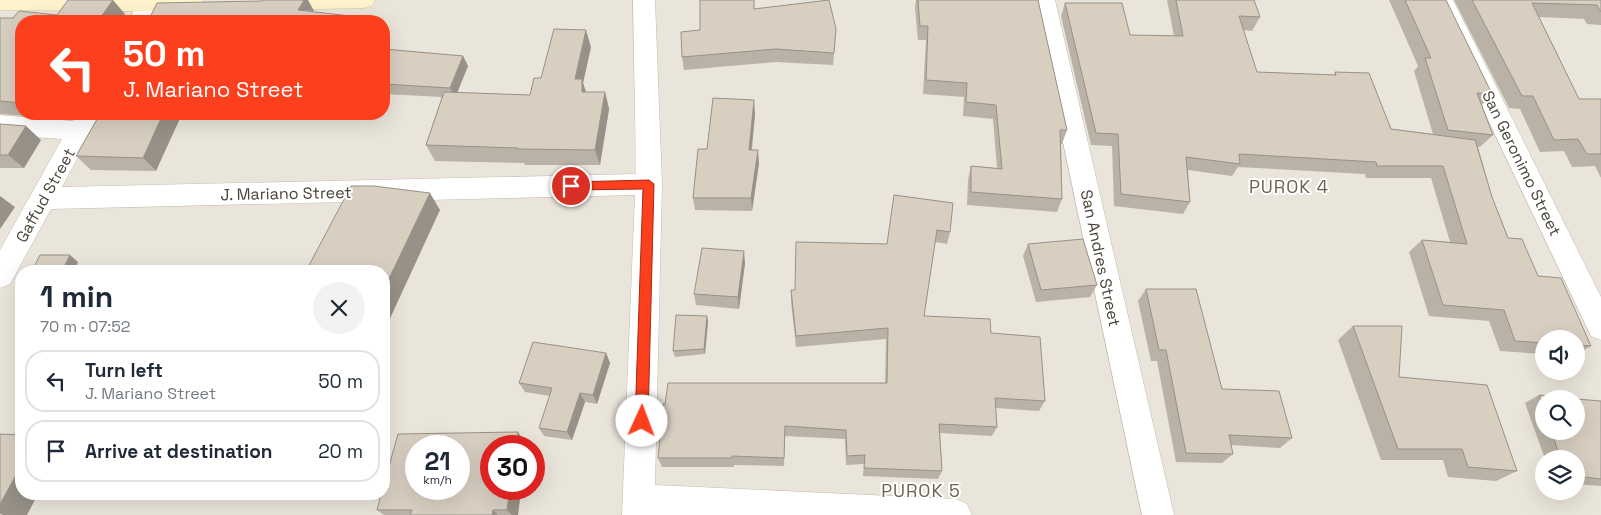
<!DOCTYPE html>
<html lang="en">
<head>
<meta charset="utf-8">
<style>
	:root { --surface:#fff; --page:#f2f2f3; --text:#1f2937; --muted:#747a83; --line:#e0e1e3 }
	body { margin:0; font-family:"Space Grotesk",sans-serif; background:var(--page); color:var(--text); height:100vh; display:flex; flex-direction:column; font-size:19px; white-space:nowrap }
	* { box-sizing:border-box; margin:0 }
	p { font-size:16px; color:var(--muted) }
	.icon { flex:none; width:28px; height:28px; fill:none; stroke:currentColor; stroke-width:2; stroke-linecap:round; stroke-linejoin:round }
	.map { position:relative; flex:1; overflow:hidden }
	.drawer { position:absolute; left:15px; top:265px; width:375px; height:235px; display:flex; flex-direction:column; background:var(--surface); border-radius:20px; box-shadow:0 5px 20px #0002 }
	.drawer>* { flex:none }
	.guide { position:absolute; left:15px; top:15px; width:375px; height:105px; border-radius:20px; box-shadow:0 5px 20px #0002; background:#fc3f1d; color:#fff; overflow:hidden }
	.tools { position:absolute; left:1535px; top:330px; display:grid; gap:10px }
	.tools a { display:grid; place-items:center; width:50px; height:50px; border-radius:50%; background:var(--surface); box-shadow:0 5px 20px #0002; font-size:25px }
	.speed { position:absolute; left:405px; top:435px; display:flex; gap:10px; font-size:25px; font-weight:700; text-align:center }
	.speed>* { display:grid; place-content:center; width:65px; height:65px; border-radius:50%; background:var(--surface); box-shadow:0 5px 20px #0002; line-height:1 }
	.speed small { font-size:12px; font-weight:400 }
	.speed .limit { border:8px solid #d22; background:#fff; color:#111 }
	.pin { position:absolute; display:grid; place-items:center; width:42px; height:42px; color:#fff; margin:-21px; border:2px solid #fff; border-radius:50%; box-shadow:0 1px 5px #0007 }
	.me { position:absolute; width:55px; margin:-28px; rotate:2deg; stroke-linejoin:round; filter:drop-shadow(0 0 4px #0008) }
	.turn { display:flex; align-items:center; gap:18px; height:105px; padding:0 25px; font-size:22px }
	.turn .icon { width:65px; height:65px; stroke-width:2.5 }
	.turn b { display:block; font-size:35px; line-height:42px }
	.round { display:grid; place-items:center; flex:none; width:52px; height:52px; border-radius:26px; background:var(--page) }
	.headline { display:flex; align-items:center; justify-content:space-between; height:85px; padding:0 25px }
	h1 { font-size:30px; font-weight:800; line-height:38px }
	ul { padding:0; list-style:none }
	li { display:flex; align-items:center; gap:15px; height:62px; margin:0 10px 8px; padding:0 15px; border:2px solid var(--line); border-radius:20px }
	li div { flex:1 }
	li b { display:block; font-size:19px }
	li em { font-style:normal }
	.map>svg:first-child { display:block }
</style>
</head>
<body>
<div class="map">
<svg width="1601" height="515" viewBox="0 0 1601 515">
	<rect width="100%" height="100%" fill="#f6f3ec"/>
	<path fill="#eae5da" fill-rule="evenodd" d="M 0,0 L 1601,0 L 1601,515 L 0,515 ZM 21,21 L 384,21 L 384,114 L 21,114 ZM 21,271 L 384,271 L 384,494 L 21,494 ZM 1544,339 L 1576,339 L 1576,371 L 1544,371 ZM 1544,399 L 1576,399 L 1576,431 L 1544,431 ZM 416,446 L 459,446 L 459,489 L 416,489 ZM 491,446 L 534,446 L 534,489 L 491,489 ZM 1544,459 L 1576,459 L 1576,491 L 1544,491 Z"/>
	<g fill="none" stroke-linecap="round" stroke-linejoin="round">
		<g stroke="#c2bbae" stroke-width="1">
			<path id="street" d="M 140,0 L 156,0 L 159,5 L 150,21 L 128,21 Z
				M 633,0 L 655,0 L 662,184 L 655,485 L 956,499 L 967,504 L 972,515 L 622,515 L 635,195 L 51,209 L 10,284 L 0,288 L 0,250 L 62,139 L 0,135 L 0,115 L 73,121 L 77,114 L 101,114 L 62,187 L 636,174 Z
				M 1033,0 L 1055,0 L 1174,515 L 1142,515 Z
				M 1431,0 L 1453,0 L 1601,297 L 1601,340 L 1591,336 Z"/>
		</g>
		<g stroke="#d6c79b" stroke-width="1">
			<path id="secondary" d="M 0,0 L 202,0 L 204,4 L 201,10 L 193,12 L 0,10 Z
				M 261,0 L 375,0 L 372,6 L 364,8 L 271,10 L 263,8 L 260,2 Z"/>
		</g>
		<use href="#street" fill="#fff" fill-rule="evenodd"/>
		<use href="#secondary" fill="#fff3cd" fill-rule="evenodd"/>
	</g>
	<path fill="#bab2a6" d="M 916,0 L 1038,0 L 1067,130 L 1062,144 L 1061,144 L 1062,199 L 1057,212 L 967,205 L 968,180 L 971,166 L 997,168 L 993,119 L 963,116 L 964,97 L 923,94 L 926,40 L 918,40 L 915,8 Z
		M 1167,0 L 1254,0 L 1260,17 L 1252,31 L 1243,30 L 1257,72 L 1334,75 L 1335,72 L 1391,129 L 1433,134 L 1414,71 L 1418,66 L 1389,0 L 1446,0 L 1492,94 L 1482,105 L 1493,135 L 1480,147 L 1478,147 L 1492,197 L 1508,238 L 1591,346 L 1576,355 L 1576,339 L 1544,339 L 1544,354 L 1500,351 L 1489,321 L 1429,316 L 1409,252 L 1422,240 L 1450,242 L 1431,178 L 1366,178 L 1365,174 L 1238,167 L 1232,176 L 1188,170 L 1190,202 L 1183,214 L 1114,206 L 1112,146 L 1091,145 L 1061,16 L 1065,3 L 1130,35 L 1174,36 Z
		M 1454,0 L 1601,0 L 1601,25 L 1587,24 L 1584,19 L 1539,17 L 1579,99 L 1601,99 L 1601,178 L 1595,166 L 1572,167 L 1564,151 L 1540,152 L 1520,109 L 1509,108 Z
		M 754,9 L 835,42 L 833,65 L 776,62 L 684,70 L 682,57 L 700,30 Z
		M 125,14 L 21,21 L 21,114 L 47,114 L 45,117 L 0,114 L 0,18 L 13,18 L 57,15 Z
		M 591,47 L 583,83 L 586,92 L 605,92 L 609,109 L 600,165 L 525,165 L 524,163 L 435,161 L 426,145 L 442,97 L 384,94 L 384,49 L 463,56 L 468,66 L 457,93 L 530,95 L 541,78 Z
		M 100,114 L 156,171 L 91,170 L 76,156 Z
		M 755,114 L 752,150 L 759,163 L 752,211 L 695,210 L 693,198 L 707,149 Z
		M 0,124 L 41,140 L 24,168 L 0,168 Z
		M 894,195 L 950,232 L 947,244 L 935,242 L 924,316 L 991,333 L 1045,401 L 1039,411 L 995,408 L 997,427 L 992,436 L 940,433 L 942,471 L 938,479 L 863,476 L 864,464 L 846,465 L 845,439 L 785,436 L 784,466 L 734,465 L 734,467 L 662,467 L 658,458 L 885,383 L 886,339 L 796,347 L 791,302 L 791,290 L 795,290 L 887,244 Z
		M 1028,244 L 1097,285 L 1090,297 L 1036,302 L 1023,256 Z
		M 745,263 L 739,309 L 696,305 L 694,294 Z
		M 1146,289 L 1222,389 L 1292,438 L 1280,448 L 1231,445 L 1233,454 L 1222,463 L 1176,462 L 1157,361 L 1151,361 L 1138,301 Z
		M 707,316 L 708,322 L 705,354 L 675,357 L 673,351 Z
		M 1353,326 L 1399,377 L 1517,471 L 1496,481 L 1448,477 L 1443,460 L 1381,460 L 1338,340 Z
		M 606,353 L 610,363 L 597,404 L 585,402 L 572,440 L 544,436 L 539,428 L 550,396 L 525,392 L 519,383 Z
		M 1539,395 L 1544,399 L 1544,431 L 1576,431 L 1601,401 L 1601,486 L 1576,484 L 1576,459 L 1545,459 L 1525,403 Z
		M 527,445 L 518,515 L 384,515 L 377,510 Z"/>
	<path fill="#979187" d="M 113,0 L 125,14 L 120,21 L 98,21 Z
		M 304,0 L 308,0 L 314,11 L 298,10 Z
		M 359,17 L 362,21 L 357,21 Z
		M 586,30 L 591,47 L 583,83 L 587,95 L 587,108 L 575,79 Z
		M 463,56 L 468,66 L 455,98 L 450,88 Z
		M 605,92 L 609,109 L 600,165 L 595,150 Z
		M 754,100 L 755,114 L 750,163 L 749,150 Z
		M 42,114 L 47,114 L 45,117 Z
		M 163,114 L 182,114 L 156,171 L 143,158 Z
		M 26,126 L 41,140 L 24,168 L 8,155 Z
		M 758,150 L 759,163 L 752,211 L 751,198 Z
		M 430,193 L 440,210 L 387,325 L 384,321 L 384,289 Z
		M 0,196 L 15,207 L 0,229 Z
		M 744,251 L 745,263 L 739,309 L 738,297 Z
		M 70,255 L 78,262 L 74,271 L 62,271 Z
		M 707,316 L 708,322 L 705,354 L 704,349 Z
		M 606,353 L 610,363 L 597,404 L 593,395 Z
		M 580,393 L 585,402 L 572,440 L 567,432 Z
		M 518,432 L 527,445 L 527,446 L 516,446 Z
		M 21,466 L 21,494 L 38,494 L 27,515 L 3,515 L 0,514 L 0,504 Z
		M 510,489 L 521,489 L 518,515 L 512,515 L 507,510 Z
		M 493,510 L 498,515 L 492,515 Z"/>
	<path fill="#d8cfc1" stroke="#979187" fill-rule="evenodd" d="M 68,0 L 113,0 L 98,21 L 21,21 L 21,103 L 0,101 L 0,18 L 13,18 L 19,11 L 57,15 Z
		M 263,0 L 304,0 L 298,10 L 359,17 L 357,21 L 148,21 L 157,3 L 262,1 Z
		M 700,0 L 754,0 L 754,9 L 829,0 L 836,29 L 834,53 L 776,49 L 682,57 L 681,32 L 700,30 Z
		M 918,0 L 1038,0 L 1067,130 L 1060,130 L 1062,199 L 971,192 L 971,166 L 1002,169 L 996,105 L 966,102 L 967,83 L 926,80 L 928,26 L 920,26 Z
		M 1176,0 L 1254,0 L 1260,17 L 1239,16 L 1257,72 L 1336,75 L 1335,72 L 1369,73 L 1391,129 L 1475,140 L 1492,197 L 1508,238 L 1522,239 L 1538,276 L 1561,278 L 1591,346 L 1576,345 L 1576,339 L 1544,339 L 1544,343 L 1515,341 L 1504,310 L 1443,305 L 1422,240 L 1467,244 L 1443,166 L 1377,166 L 1376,162 L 1239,154 L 1240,164 L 1186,157 L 1190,202 L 1121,194 L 1118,134 L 1096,133 L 1065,3 L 1122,3 L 1130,35 L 1183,36 Z
		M 1405,0 L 1446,0 L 1492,94 L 1477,93 L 1493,135 L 1448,130 L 1425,58 L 1431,58 Z
		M 1472,0 L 1601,0 L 1601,11 L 1600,11 L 1597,5 L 1532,3 L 1579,99 L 1601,99 L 1601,154 L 1587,154 L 1578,139 L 1554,140 L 1533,96 L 1522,96 Z
		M 554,29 L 586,30 L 575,79 L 582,79 L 582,92 L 605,92 L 595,150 L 518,149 L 518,148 L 426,145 L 444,92 L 530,95 L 534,78 L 541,78 Z
		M 384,49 L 463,56 L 450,88 L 384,84 Z
		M 713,98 L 754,100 L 749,150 L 758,150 L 751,198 L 693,198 L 698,149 L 707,149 Z
		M 100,114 L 163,114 L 143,158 L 76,156 Z
		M 0,124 L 26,126 L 8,155 L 0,155 Z
		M 351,186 L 374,186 L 430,193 L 384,289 L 384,271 L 306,271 Z
		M 894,195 L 953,203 L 950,232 L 937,230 L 924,316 L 990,319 L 991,333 L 1040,337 L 1045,401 L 995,398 L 997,427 L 939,424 L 942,471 L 864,468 L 865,455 L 847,456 L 846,430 L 785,426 L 784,458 L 732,456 L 732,458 L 658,458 L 663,404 L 665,404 L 668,383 L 887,383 L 888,328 L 796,336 L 791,290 L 795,290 L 796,242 L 887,244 Z
		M 1083,239 L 1097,285 L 1041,290 L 1028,244 Z
		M 702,248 L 744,251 L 738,297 L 694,294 Z
		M 40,255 L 70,255 L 62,271 L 32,271 Z
		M 1146,289 L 1196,289 L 1222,389 L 1279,391 L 1292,438 L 1229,435 L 1233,454 L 1186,453 L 1166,350 L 1159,350 Z
		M 676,315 L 707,316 L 704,349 L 673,351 Z
		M 1353,326 L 1402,326 L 1399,377 L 1487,385 L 1517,471 L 1468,467 L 1462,449 L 1398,449 Z
		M 533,342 L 606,353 L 593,395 L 580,393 L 567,432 L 539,428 L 552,388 L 519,383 Z
		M 1539,395 L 1576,399 L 1544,399 L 1544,409 Z
		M 1576,399 L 1601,401 L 1601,479 L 1576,476 L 1576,459 L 1561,459 L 1551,431 L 1576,431 Z
		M 518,432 L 516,446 L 491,446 L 491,489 L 510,489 L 507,510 L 493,510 L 492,515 L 410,515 L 412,510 L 377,510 L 381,494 L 384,494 L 384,484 L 398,434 ZM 416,446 L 459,446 L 459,489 L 416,489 Z
		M 0,434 L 21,435 L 21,466 L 0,504 Z"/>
	<path fill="#fc3f1d" stroke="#a42913" d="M 649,180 L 654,184 L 648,421 L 646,425 L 642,427 L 637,425 L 635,421 L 643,189 L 571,190 L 565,186 L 571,182 Z"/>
	<g text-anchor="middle" stroke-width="4" stroke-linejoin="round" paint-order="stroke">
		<g font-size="16" fill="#4b4439" stroke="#fff">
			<text transform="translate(1522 163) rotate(64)" y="6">San Geronimo Street</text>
			<text transform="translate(286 193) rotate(-1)" y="6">J. Mariano Street</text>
			<text transform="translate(45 195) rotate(-61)" y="6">Gaffud Street</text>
			<text transform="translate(1101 258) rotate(78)" y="6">San Andres Street</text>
		</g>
		<g font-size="18" letter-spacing="1" fill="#6e6250" stroke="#fff">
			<text x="1289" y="193">PUROK 4</text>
			<text x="921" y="497">PUROK 5</text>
		</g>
	</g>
</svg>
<div class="tools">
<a><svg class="icon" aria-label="sound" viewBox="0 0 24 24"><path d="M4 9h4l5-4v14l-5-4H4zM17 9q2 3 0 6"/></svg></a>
<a><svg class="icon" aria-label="search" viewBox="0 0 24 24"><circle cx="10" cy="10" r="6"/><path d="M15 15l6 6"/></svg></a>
<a><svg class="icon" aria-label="layers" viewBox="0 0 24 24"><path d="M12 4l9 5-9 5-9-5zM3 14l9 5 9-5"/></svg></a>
</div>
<div class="speed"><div>21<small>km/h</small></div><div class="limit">30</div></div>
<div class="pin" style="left:571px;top:186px;background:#d93025"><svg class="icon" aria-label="arrive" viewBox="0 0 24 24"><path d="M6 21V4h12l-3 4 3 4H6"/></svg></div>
<svg class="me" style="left:642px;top:421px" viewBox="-20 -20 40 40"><circle r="19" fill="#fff"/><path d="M0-13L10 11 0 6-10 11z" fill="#fc3f1d"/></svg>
<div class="guide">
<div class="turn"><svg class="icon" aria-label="left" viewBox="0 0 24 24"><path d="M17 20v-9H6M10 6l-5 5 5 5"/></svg><div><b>50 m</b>J. Mariano Street</div></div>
</div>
<section class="drawer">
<div class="headline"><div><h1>1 min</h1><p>70 m · 07:52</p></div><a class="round"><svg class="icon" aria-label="close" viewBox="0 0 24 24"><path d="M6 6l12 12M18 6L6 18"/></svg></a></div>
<ul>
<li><svg class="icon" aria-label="left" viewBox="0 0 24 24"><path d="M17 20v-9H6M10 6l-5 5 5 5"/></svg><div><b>Turn left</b><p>J. Mariano Street</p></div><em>50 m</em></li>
<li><svg class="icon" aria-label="arrive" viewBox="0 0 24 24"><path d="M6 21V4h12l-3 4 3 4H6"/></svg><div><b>Arrive at destination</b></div><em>20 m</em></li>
</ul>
</section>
</div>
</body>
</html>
